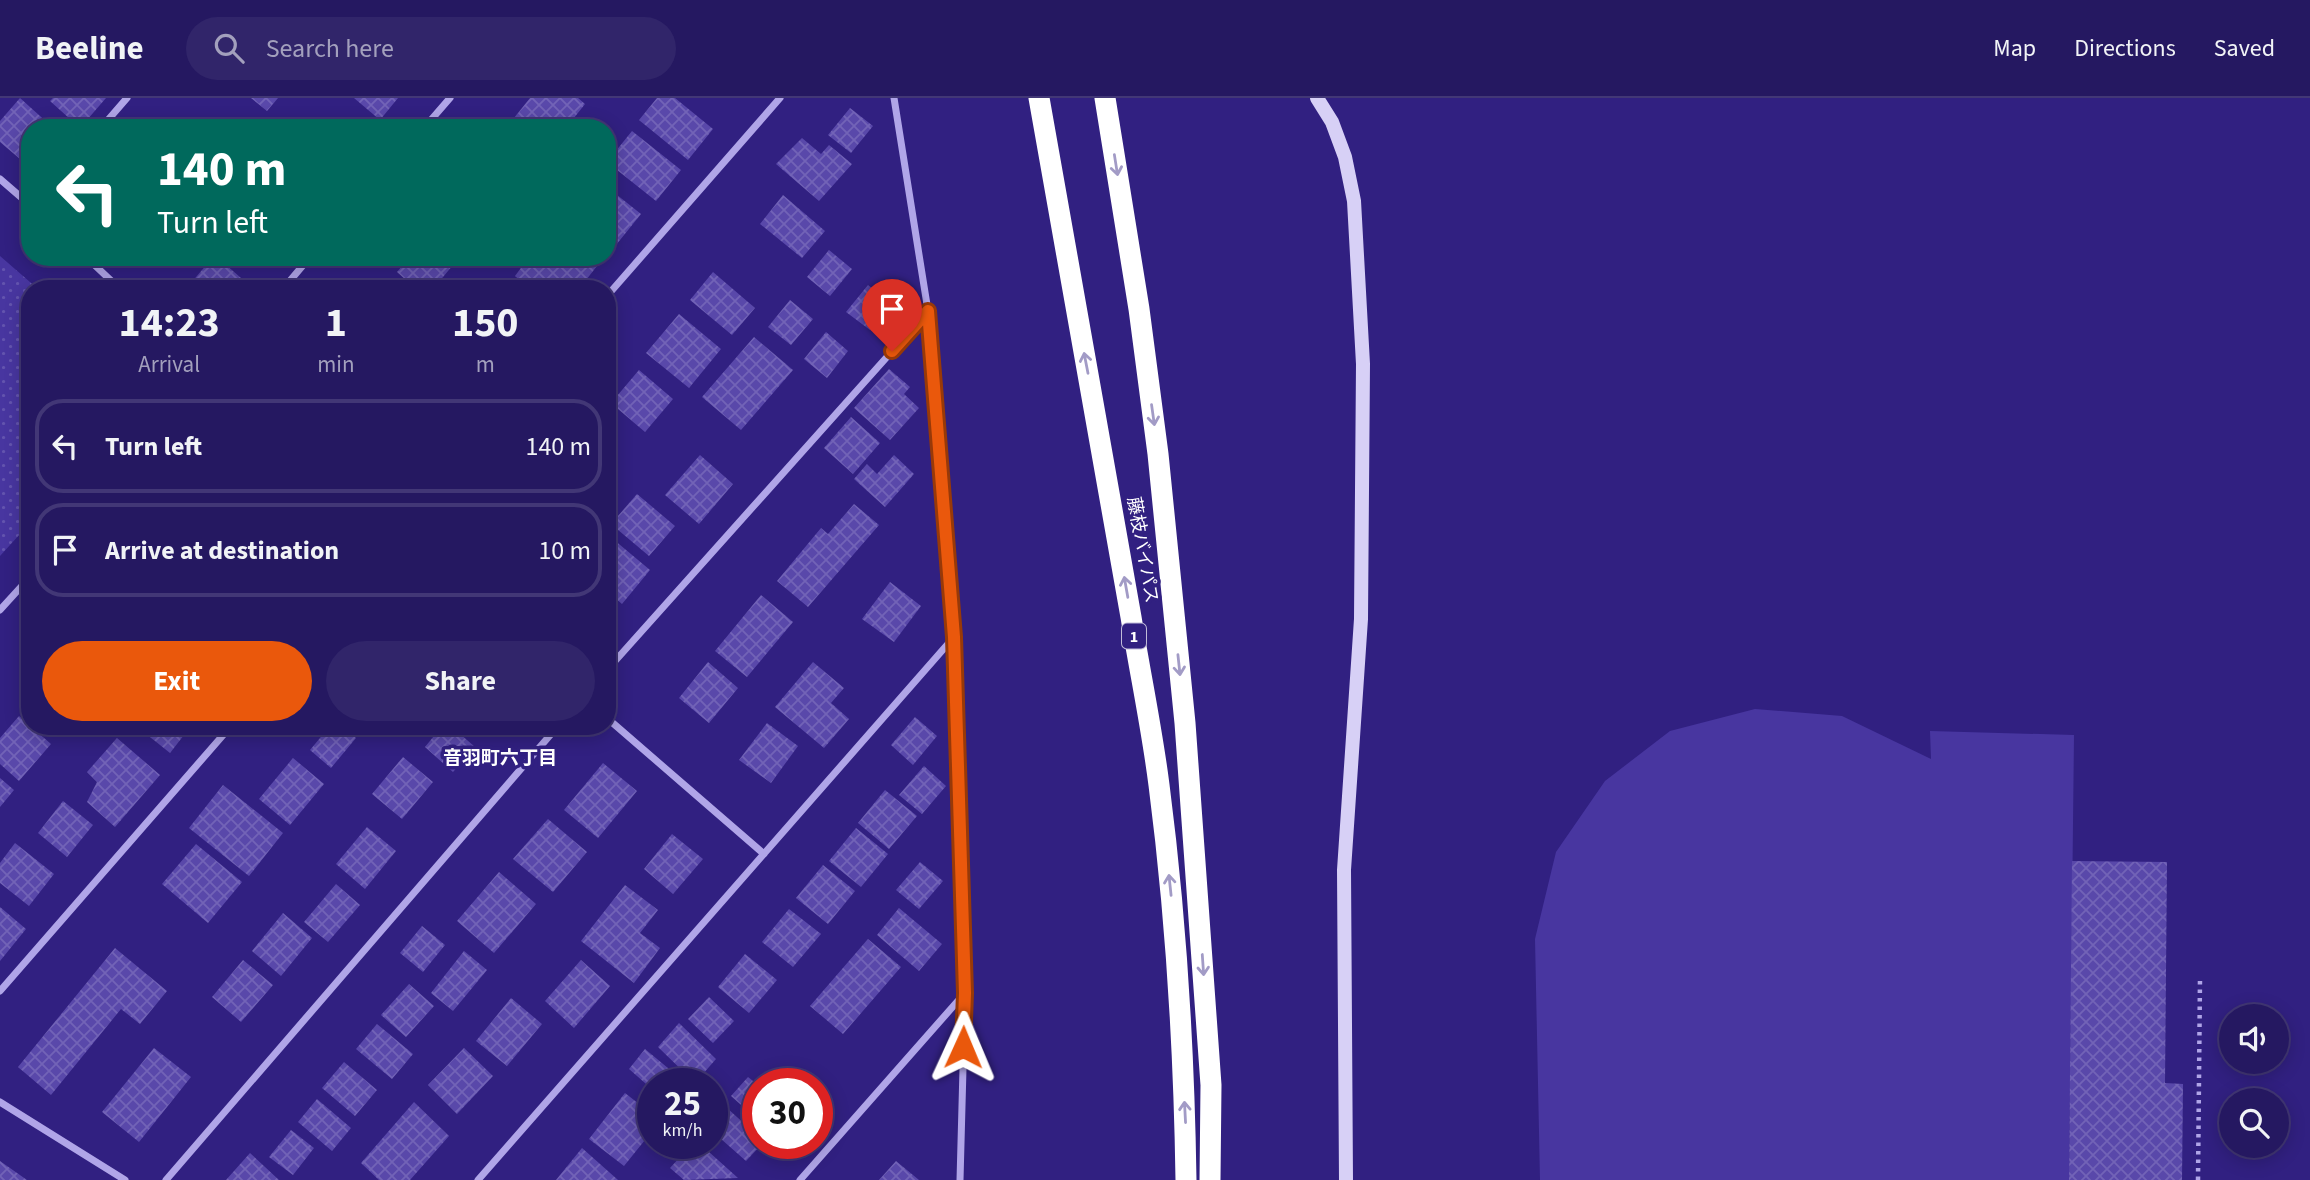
<!DOCTYPE html>
<html lang="en">
<head>
<meta charset="utf-8">
<style>
	:root { --surface:#251861; --page:#31256a; --text:#f1f3f6; --muted:#a3a0bd; --line:#423776; --accent:#ea580c }
	body { margin:0; font-family:"Source Sans 3","Noto Sans JP",sans-serif; background:var(--page); color:var(--text); height:100vh; display:flex; flex-direction:column; font-size:26px; white-space:nowrap }
	* { box-sizing:border-box; margin:0 }
	p { font-size:23px; color:var(--muted) }
	.icon { flex:none; width:38px; height:38px; fill:none; stroke:currentColor; stroke-width:2; stroke-linecap:round; stroke-linejoin:round }
	.map { position:relative; flex:1; overflow:hidden }
	.details { position:absolute; left:21px; top:182px; width:595px; height:455px; display:flex; flex-direction:column; background:var(--surface); border-radius:28px; box-shadow:0 4px 18px #0003,0 0 0 2px var(--line) }
	.details>* { flex:none }
	.banner { position:absolute; left:21px; top:21px; width:595px; height:147px; border-radius:28px; box-shadow:0 4px 18px #0003,0 0 0 2px var(--line); background:#00695c; color:#fff; overflow:hidden }
	.tools { position:absolute; left:2219px; top:906px; display:grid; gap:14px }
	.tools a { display:grid; place-items:center; width:70px; height:70px; border-radius:50%; background:var(--surface); box-shadow:0 4px 18px #0003,0 0 0 2px var(--line); font-size:35px }
	.speed { position:absolute; left:637px; top:970px; display:flex; gap:14px; font-size:35px; font-weight:700; text-align:center }
	.speed>* { display:grid; place-content:center; width:91px; height:91px; border-radius:50%; background:var(--surface); box-shadow:0 4px 18px #0003,0 0 0 2px var(--line); line-height:1 }
	.speed small { font-size:18px; font-weight:400 }
	.speed .limit { border:10px solid #d22; background:#fff; color:#111 }
	.pin { position:absolute; display:grid; place-items:center; width:60px; height:60px; color:#fff; margin:-72px -30px; border-radius:50% 50% 50% 0; rotate:-45deg; box-shadow:0 0 7px #0007 }
	.pin .icon { rotate:45deg }
	.me { position:absolute; width:77px; margin:-38px; rotate:1deg; stroke-linejoin:round; filter:drop-shadow(0 0 5px #0008) }
	.turn { display:flex; align-items:center; gap:24px; height:147px; padding:0 21px; font-size:32px }
	.turn .icon { width:91px; height:91px; stroke-width:2.5 }
	.turn b { display:block; font-size:49px; line-height:60px }
	.eta { display:flex; justify-content:space-evenly; align-items:center; height:119px; text-align:center }
	.eta b { font-size:42px; font-weight:700; line-height:49px }
	.primary-button { display:flex; gap:14px; margin-top:auto; padding:14px 21px }
	.primary-button a { flex:1; height:80px; border-radius:42px; background:var(--accent); color:#fff; font-size:28px; font-weight:700; line-height:80px; text-align:center }
	.primary-button a+a { background:var(--page); color:var(--text) }
	ul { padding:0; list-style:none }
	li { display:flex; align-items:center; gap:21px; height:94px; margin:0 14px 10px; padding:0 7px; border:4px solid var(--line); border-radius:28px }
	li div { flex:1 }
	li b { display:block; font-size:26px }
	li em { font-style:normal }
	header { display:flex; align-items:center; gap:42px; box-sizing:border-box; height:98px; padding:0 35px; background:var(--surface); border-bottom:2px solid var(--line) }
	header strong { font-size:33px }
	nav { display:flex; gap:38px; margin-inline-start:auto; font-size:24px }
	.search { width:490px; height:63px; background:var(--page); display:flex; align-items:center; gap:18px; box-sizing:border-box; padding:0 24px; border-radius:38px; color:var(--muted); font-size:26px }
	.map>svg:first-child { display:block }
</style>
</head>
<body>
<header>
<strong>Beeline</strong>
<div class="search"><svg class="icon" aria-label="search" viewBox="0 0 24 24"><circle cx="10" cy="10" r="6"/><path d="M15 15l6 6"/></svg>Search here</div>
<nav><a>Map</a><a>Directions</a><a>Saved</a></nav>
</header>
<div class="map">
<svg width="2310" height="1082" viewBox="0 0 2310 1082">
	<defs>
		<pattern id="park-dots" width="8" height="8" patternUnits="userSpaceOnUse" patternTransform="scale(1.75)"><rect width="8" height="8" fill="#4836a0"/><path d="M2 2h.1M6 6h.1" fill="none" stroke="#6354ae" stroke-width="1.8" stroke-linecap="round"/></pattern>
		<pattern id="building-cross-hatch" width="8" height="8" patternUnits="userSpaceOnUse" patternTransform="scale(1.75)"><rect width="8" height="8" fill="#5948aa"/><path d="M0 0l8 8M0 8l8-8" fill="none" stroke="#7263b7"/></pattern>
	</defs>
	<rect width="100%" height="100%" fill="#312081"/>
	<path fill="#4836a0" d="M 1755,611 L 1842,618 L 1931,661 L 1930,633 L 2074,637 L 2069,1082 L 1540,1082 L 1535,841 L 1556,754 L 1605,683 L 1670,633 Z"/>
	<path fill="url(#park-dots)" d="M 0,158 L 38,191 L 30,191 L 30,425 L 0,458 Z"/>
	<path fill="url(#building-cross-hatch)" d="M 20,0 L 50,27 L 48,30 L 30,30 L 30,50 L 20,61 L 0,44 L 0,23 Z
		M 53,0 L 106,0 L 80,30 L 50,3 Z
		M 251,0 L 278,0 L 267,13 Z
		M 354,0 L 398,0 L 380,22 Z
		M 530,0 L 578,0 L 585,6 L 566,30 L 526,30 L 514,20 Z
		M 657,0 L 675,0 L 713,31 L 688,62 L 639,22 Z
		M 850,10 L 873,28 L 851,55 L 828,37 Z
		M 632,33 L 681,72 L 656,103 L 607,64 Z
		M 802,40 L 821,56 L 829,47 L 852,66 L 819,103 L 776,66 Z
		M 607,89 L 641,116 L 616,147 L 607,140 Z
		M 783,97 L 825,133 L 802,160 L 760,126 Z
		M 829,152 L 852,171 L 830,198 L 807,179 Z
		M 213,159 L 217,159 L 249,187 L 246,191 L 186,191 Z
		M 410,159 L 444,159 L 453,167 L 433,191 L 416,191 L 397,174 Z
		M 529,159 L 586,159 L 597,168 L 579,191 L 531,191 L 515,178 Z
		M 713,174 L 755,210 L 732,237 L 690,202 Z
		M 868,187 L 891,206 L 870,232 L 846,214 Z
		M 790,202 L 813,221 L 791,247 L 768,229 Z
		M 679,216 L 721,251 L 689,290 L 646,255 Z
		M 826,234 L 848,253 L 827,280 L 804,261 Z
		M 754,239 L 793,272 L 741,332 L 702,299 Z
		M 889,271 L 910,289 L 904,296 L 919,310 L 890,342 L 854,310 Z
		M 639,272 L 673,301 L 645,334 L 611,305 Z
		M 851,319 L 880,345 L 853,376 L 824,350 Z
		M 700,357 L 733,386 L 699,426 L 665,397 Z
		M 894,357 L 914,376 L 885,409 L 854,381 L 867,366 L 877,376 Z
		M 637,396 L 675,428 L 649,458 L 611,426 Z
		M 854,406 L 879,427 L 808,509 L 777,483 L 821,430 L 828,436 Z
		M 607,436 L 650,472 L 622,506 L 607,493 Z
		M 890,484 L 921,508 L 894,544 L 862,521 Z
		M 761,497 L 793,524 L 747,579 L 715,553 Z
		M 708,564 L 738,590 L 709,625 L 679,600 Z
		M 813,564 L 844,590 L 831,605 L 849,621 L 824,650 L 775,609 Z
		M 19,618 L 51,646 L 19,683 L 0,666 L 0,640 Z
		M 915,619 L 937,638 L 913,667 L 891,647 Z
		M 767,625 L 798,648 L 771,685 L 739,662 Z
		M 142,628 L 191,628 L 170,655 L 140,631 Z
		M 330,628 L 342,628 L 356,640 L 331,670 L 310,652 Z
		M 442,628 L 451,628 L 475,649 L 453,674 L 425,649 Z
		M 117,640 L 160,677 L 115,729 L 87,704 L 97,684 L 87,674 Z
		M 403,659 L 433,684 L 402,721 L 372,696 Z
		M 293,660 L 324,686 L 290,727 L 259,701 Z
		M 603,665 L 637,693 L 598,740 L 564,712 Z
		M 924,668 L 946,688 L 922,716 L 899,697 Z
		M 0,680 L 14,692 L 0,709 Z
		M 223,687 L 283,735 L 249,778 L 189,730 Z
		M 885,692 L 917,718 L 889,751 L 858,725 Z
		M 63,703 L 93,727 L 67,759 L 38,735 Z
		M 548,721 L 587,754 L 553,794 L 513,761 Z
		M 367,729 L 396,753 L 365,791 L 336,766 Z
		M 856,730 L 888,756 L 861,789 L 829,763 Z
		M 672,736 L 703,761 L 673,796 L 644,771 Z
		M 15,745 L 54,776 L 29,808 L 0,785 L 0,765 Z
		M 196,746 L 242,784 L 208,825 L 162,786 Z
		M 2072,763 L 2167,764 L 2165,985 L 2183,986 L 2182,1082 L 2069,1082 Z
		M 920,764 L 943,783 L 919,811 L 896,792 Z
		M 823,767 L 855,793 L 828,826 L 796,800 Z
		M 499,774 L 536,806 L 494,855 L 457,823 Z
		M 336,786 L 360,807 L 328,844 L 304,824 Z
		M 625,787 L 658,812 L 640,835 L 660,850 L 634,885 L 581,843 Z
		M 0,809 L 26,831 L 0,863 Z
		M 899,810 L 942,846 L 919,873 L 877,837 Z
		M 789,811 L 821,836 L 793,869 L 762,844 Z
		M 283,815 L 312,840 L 281,878 L 252,853 Z
		M 422,828 L 445,847 L 423,874 L 400,855 Z
		M 868,841 L 901,869 L 843,936 L 810,908 Z
		M 115,850 L 167,893 L 140,926 L 121,911 L 51,997 L 18,969 Z
		M 464,853 L 487,872 L 453,913 L 431,895 Z
		M 745,856 L 777,882 L 749,915 L 718,889 Z
		M 243,862 L 273,887 L 241,924 L 212,899 Z
		M 581,862 L 610,888 L 574,930 L 545,903 Z
		M 409,886 L 434,908 L 406,939 L 381,917 Z
		M 709,899 L 734,923 L 713,945 L 688,921 Z
		M 511,900 L 542,926 L 507,968 L 476,943 Z
		M 679,925 L 716,961 L 695,985 L 658,949 Z
		M 377,926 L 413,956 L 392,981 L 356,951 Z
		M 154,950 L 191,979 L 139,1044 L 102,1014 Z
		M 464,950 L 493,978 L 457,1016 L 428,987 Z
		M 645,951 L 686,985 L 653,985 L 653,992 L 629,971 Z
		M 344,964 L 377,992 L 355,1018 L 322,990 Z
		M 748,979 L 758,987 L 758,1022 L 731,998 Z
		M 625,995 L 653,1017 L 653,1032 L 624,1068 L 589,1041 Z
		M 317,1001 L 351,1030 L 332,1053 L 298,1024 Z
		M 414,1004 L 449,1038 L 410,1082 L 379,1082 L 361,1065 Z
		M 727,1010 L 758,1038 L 758,1045 L 763,1045 L 746,1063 L 712,1033 L 712,1027 Z
		M 291,1032 L 314,1050 L 293,1077 L 269,1059 Z
		M 693,1045 L 699,1045 L 738,1080 L 684,1082 L 670,1070 Z
		M 582,1050 L 618,1082 L 556,1082 Z
		M 250,1055 L 279,1082 L 226,1082 Z
		M 0,1063 L 27,1082 L 0,1082 Z
		M 896,1063 L 919,1082 L 879,1082 Z"/>
	<g fill="none" stroke-linecap="round" stroke-linejoin="round">
		<path stroke="#b0a5e8" stroke-width="4.5" stroke-dasharray="3.5 5" stroke-linecap="butt" d="M 2198,1082 L 2200,881"/>
		<path stroke="#b0a5e8" stroke-width="7" d="M 894,0 L 928,213 L 954,539 L 965,896 L 960,1082
			M 101,30 L 127,0
			M 424,30 L 450,0
			M 0,81 L 30,107
			M 86,159 L 120,191
			M 283,191 L 310,159
			M 607,198 L 780,0
			M 0,512 L 30,479
			M 607,572 L 928,213
			M 607,620 L 764,756
			M 0,893 L 231,628
			M 0,1004 L 125,1082
			M 166,1082 L 558,628
			M 478,1082 L 954,539
			M 800,1082 L 964,896"/>
		<path stroke="#d7d0f6" stroke-width="14" d="M 1317,0 L 1332,24 L 1345,59 L 1354,103 L 1363,266 L 1361,521 L 1344,772 L 1346,1082"/>
		<path stroke="#fff" stroke-width="21" d="M 1039,0 C 1068,173 1102,346 1131,519 C 1140,575 1152,631 1159,687 C 1176,818 1184,950 1186,1082
			M 1105,0 L 1139,211 L 1158,356 L 1185,625 L 1211,987 L 1210,1082"/>
	</g>
	<defs><path id="oneway-shaft" d="M-6 0H5M1.5-3L5.5 0L1.5 3" fill="none" stroke-width="1.6" stroke-linecap="round" stroke-linejoin="round" transform="scale(1.75)"/></defs>
	<g stroke="#a29bc6">
		<use href="#oneway-shaft" transform="translate(1116 67) rotate(81)"/>
		<use href="#oneway-shaft" transform="translate(1086 265) rotate(-101)"/>
		<use href="#oneway-shaft" transform="translate(1153 317) rotate(82)"/>
		<use href="#oneway-shaft" transform="translate(1126 489) rotate(-100)"/>
		<use href="#oneway-shaft" transform="translate(1179 567) rotate(84)"/>
		<use href="#oneway-shaft" transform="translate(1170 787) rotate(-96)"/>
		<use href="#oneway-shaft" transform="translate(1203 867) rotate(86)"/>
		<use href="#oneway-shaft" transform="translate(1185 1014) rotate(-93)"/>
	</g>
	<g fill="none" stroke-linecap="round" stroke-linejoin="round">
		<g stroke="#983908" stroke-width="18">
			<path id="route" d="M 892,253 L 928,213 L 954,539 L 965,895 L 963,949"/>
		</g>
		<use href="#route" stroke="#ea580c" stroke-width="12"/>
	</g>
	<g text-anchor="middle" stroke-width="7" stroke-linejoin="round" paint-order="stroke">
		<rect fill="#312081" stroke="#c1bcd9" stroke-width="2" x="1122" y="525.5" width="24" height="25" rx="5"/>
		<g font-size="16" font-weight="bold" fill="#fff">
			<text x="1134" y="544">1</text>
		</g>
		<g font-size="18" fill="#fff" stroke="#312081">
			<text transform="translate(1143 452) rotate(80)" y="6">藤枝バイパス</text>
		</g>
		<g font-size="19" font-weight="bold" fill="#fff" stroke="#312081">
			<text x="500" y="666">音羽町六丁目</text>
		</g>
	</g>
</svg>
<div class="tools">
<a><svg class="icon" aria-label="sound" viewBox="0 0 24 24"><path d="M4 9h4l5-4v14l-5-4H4zM17 9q2 3 0 6"/></svg></a>
<a><svg class="icon" aria-label="search" viewBox="0 0 24 24"><circle cx="10" cy="10" r="6"/><path d="M15 15l6 6"/></svg></a>
</div>
<div class="speed"><div>25<small>km/h</small></div><div class="limit">30</div></div>
<div class="pin" style="left:892px;top:253px;background:#d93025"><svg class="icon" aria-label="arrive" viewBox="0 0 24 24"><path d="M6 21V4h12l-3 4 3 4H6"/></svg></div>
<svg class="me" style="left:963px;top:949px" viewBox="-20 -20 40 40"><path d="M0-17L14 15 0 8-14 15z" fill="#ea580c" stroke="#fff" stroke-width="4"/></svg>
<div class="banner">
<div class="turn"><svg class="icon" aria-label="left" viewBox="0 0 24 24"><path d="M17 20v-9H6M10 6l-5 5 5 5"/></svg><div><b>140 m</b>Turn left</div></div>
</div>
<section class="details">
<div class="eta">
<div><b>14:23</b><p>Arrival</p></div>
<div><b>1</b><p>min</p></div>
<div><b>150</b><p>m</p></div>
</div>
<ul>
<li><svg class="icon" aria-label="left" viewBox="0 0 24 24"><path d="M17 20v-9H6M10 6l-5 5 5 5"/></svg><div><b>Turn left</b></div><em>140 m</em></li>
<li><svg class="icon" aria-label="arrive" viewBox="0 0 24 24"><path d="M6 21V4h12l-3 4 3 4H6"/></svg><div><b>Arrive at destination</b></div><em>10 m</em></li>
</ul>
<div class="primary-button"><a>Exit</a><a>Share</a></div>
</section>
</div>
</body>
</html>
